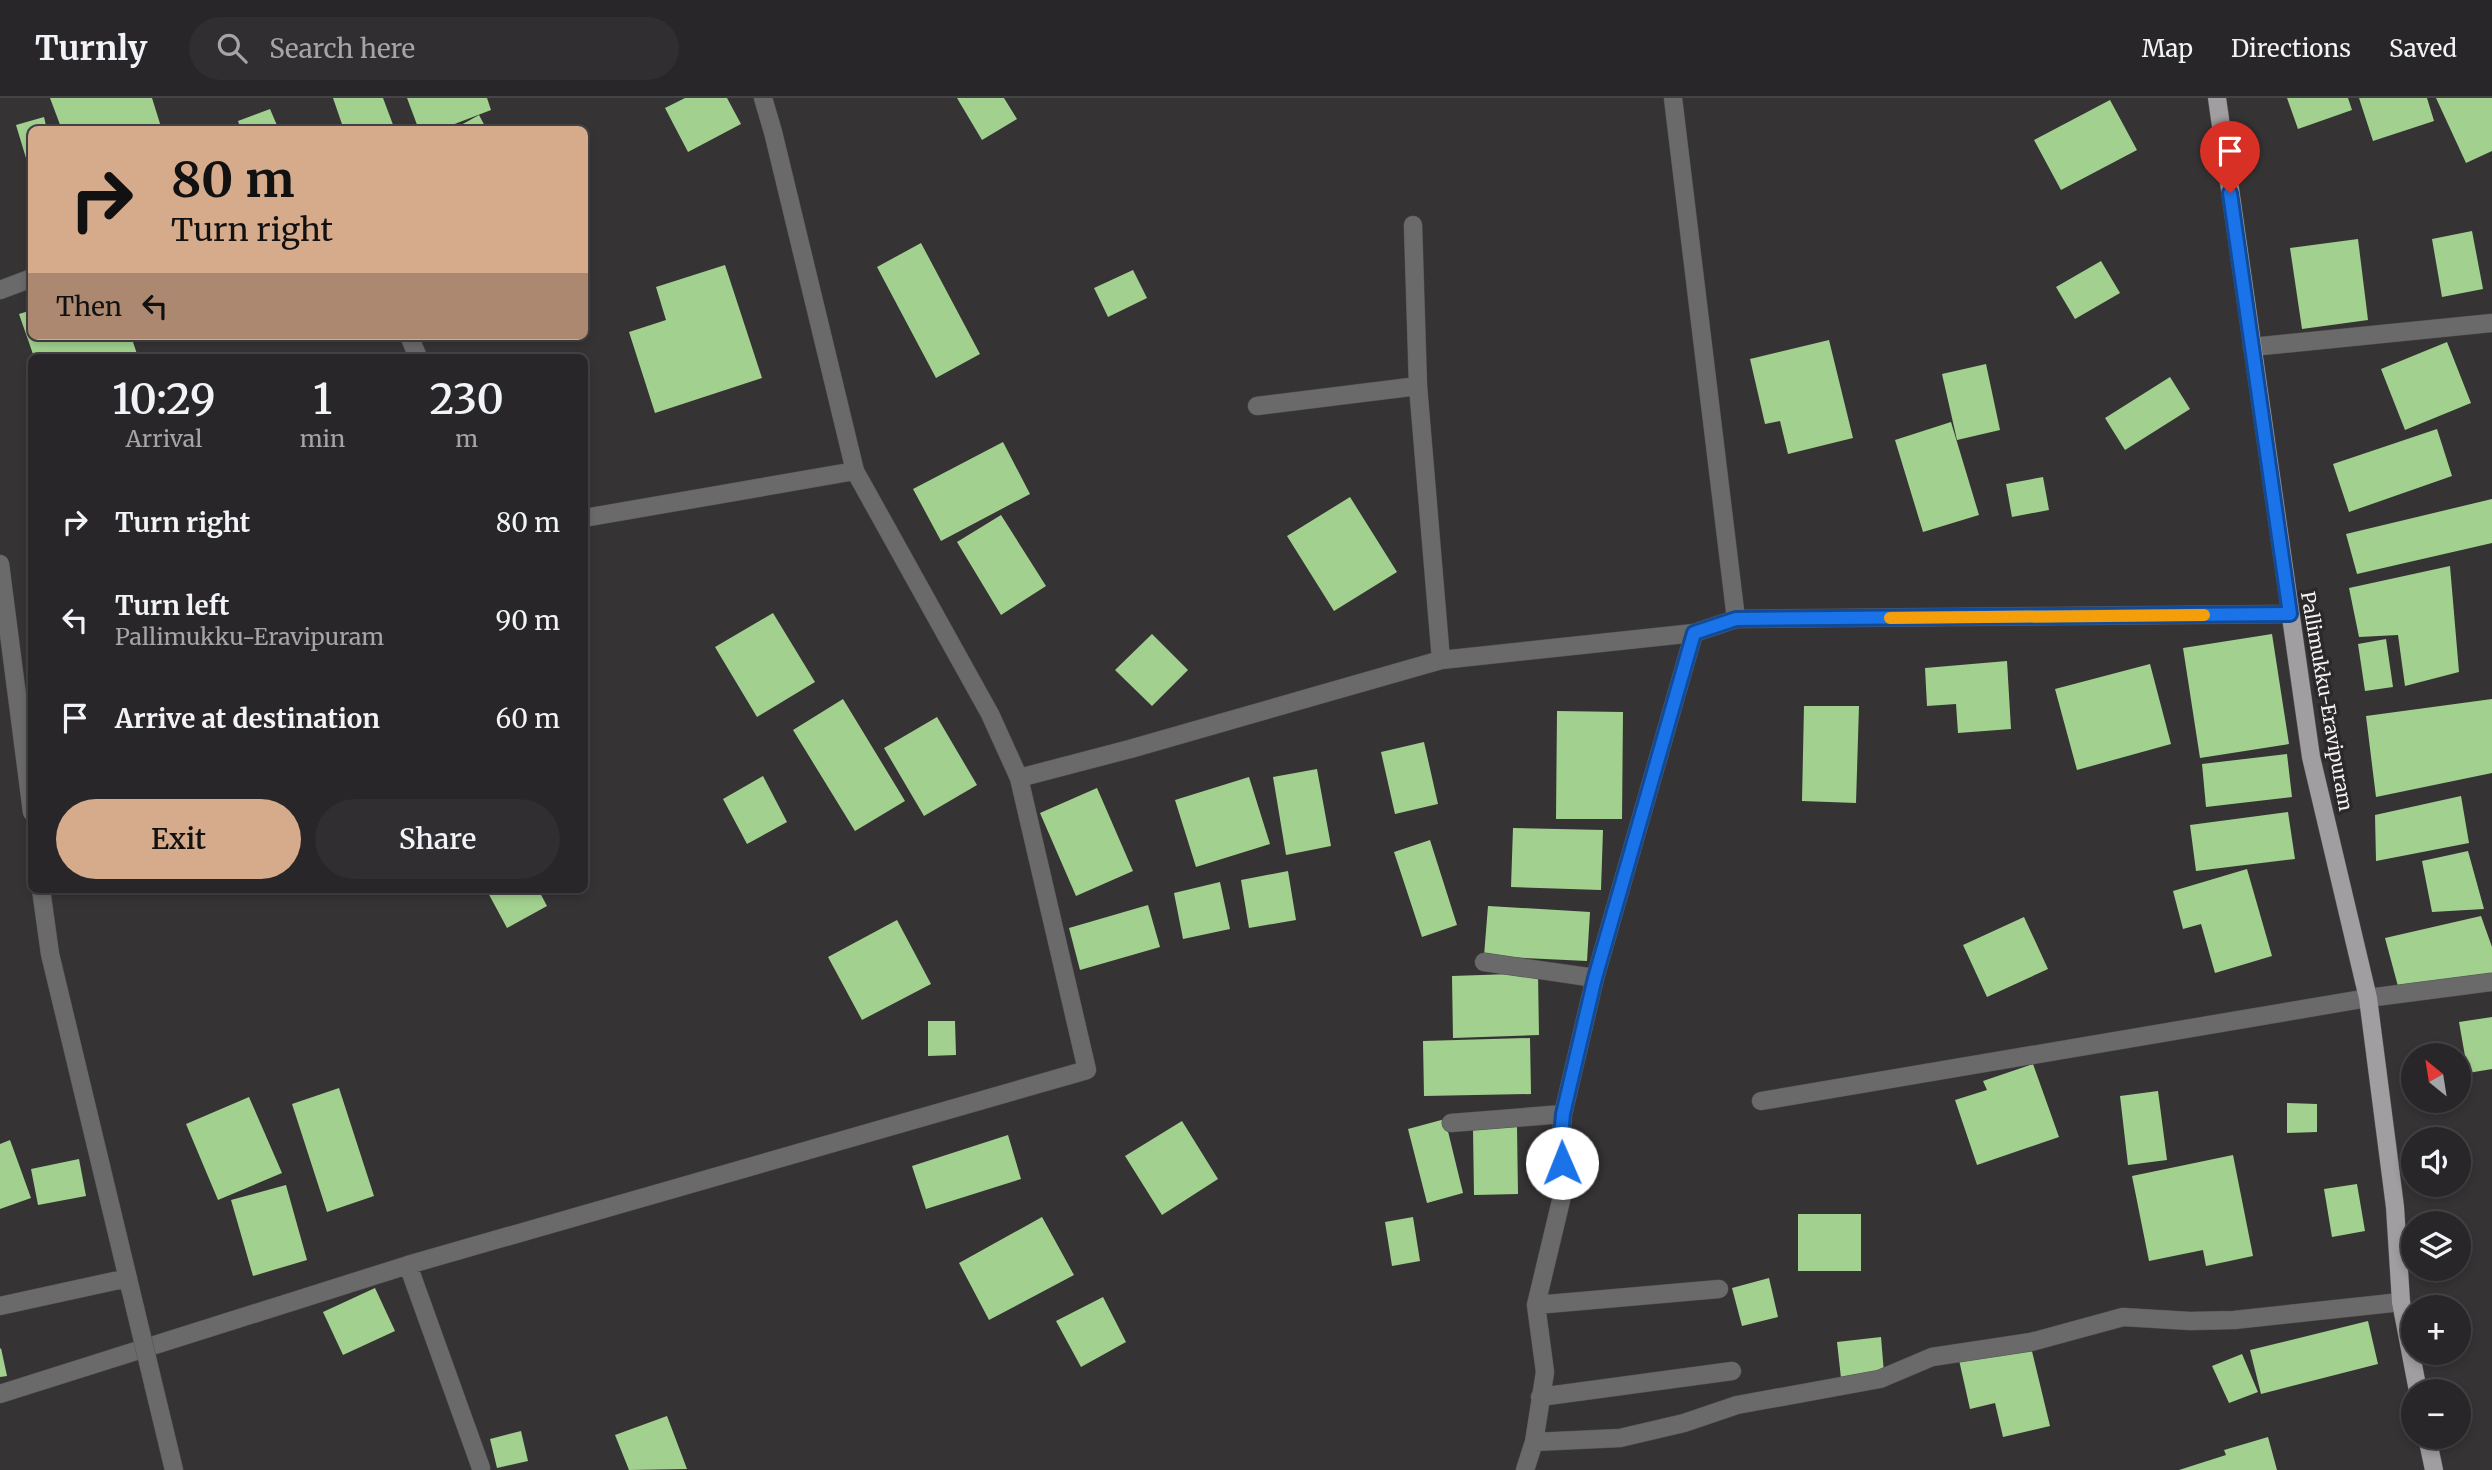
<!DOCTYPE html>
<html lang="en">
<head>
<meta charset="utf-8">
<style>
	:root { --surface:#282628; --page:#302e30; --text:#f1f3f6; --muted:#a5a5a8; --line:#444345; --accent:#d6ab8b }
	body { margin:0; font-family:Merriweather,serif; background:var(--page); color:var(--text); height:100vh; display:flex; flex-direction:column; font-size:26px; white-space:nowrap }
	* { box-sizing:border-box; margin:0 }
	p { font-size:23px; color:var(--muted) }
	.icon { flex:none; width:38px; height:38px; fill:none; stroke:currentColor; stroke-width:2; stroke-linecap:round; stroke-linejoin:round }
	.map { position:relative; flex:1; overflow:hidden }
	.drawer { position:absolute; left:28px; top:256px; width:560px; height:539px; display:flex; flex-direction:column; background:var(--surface); border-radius:10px; box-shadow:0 4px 10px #0003,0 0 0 2px var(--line) }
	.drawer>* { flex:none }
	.banner { position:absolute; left:28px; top:28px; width:560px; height:214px; border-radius:10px; box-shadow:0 4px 10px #0003,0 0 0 2px var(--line); background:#d6ab8b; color:#111; overflow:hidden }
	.needle { width:46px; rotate:330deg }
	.buttons { position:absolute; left:2401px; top:945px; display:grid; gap:14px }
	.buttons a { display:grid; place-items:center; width:70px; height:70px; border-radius:50%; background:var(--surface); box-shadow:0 4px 10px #0003,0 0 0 2px var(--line); font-size:35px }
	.pin { position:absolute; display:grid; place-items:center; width:60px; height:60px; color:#fff; margin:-72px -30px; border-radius:50% 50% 50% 0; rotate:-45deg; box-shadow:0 0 7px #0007 }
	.pin .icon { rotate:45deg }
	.me { position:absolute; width:77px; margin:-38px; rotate:359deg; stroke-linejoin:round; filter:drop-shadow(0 0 5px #0008) }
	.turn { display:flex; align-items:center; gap:24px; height:147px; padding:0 28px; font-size:32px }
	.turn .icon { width:91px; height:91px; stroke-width:2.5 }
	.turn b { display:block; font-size:49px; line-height:60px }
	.then { display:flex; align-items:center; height:66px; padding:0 28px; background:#0003; gap:14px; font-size:26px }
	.eta { display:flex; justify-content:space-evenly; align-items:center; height:119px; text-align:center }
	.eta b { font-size:42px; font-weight:600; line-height:49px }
	.action { display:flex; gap:14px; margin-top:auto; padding:14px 28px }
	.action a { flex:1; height:80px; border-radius:42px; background:var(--accent); color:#111; font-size:28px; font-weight:600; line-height:80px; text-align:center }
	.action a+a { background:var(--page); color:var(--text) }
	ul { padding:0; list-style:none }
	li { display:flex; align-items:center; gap:21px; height:98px; padding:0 28px }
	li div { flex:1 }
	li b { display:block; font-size:26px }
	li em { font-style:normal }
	header { display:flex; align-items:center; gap:42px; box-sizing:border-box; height:98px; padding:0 35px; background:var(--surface); border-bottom:2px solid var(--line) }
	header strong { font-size:33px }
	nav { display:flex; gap:38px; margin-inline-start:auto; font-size:24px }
	.search { width:490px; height:63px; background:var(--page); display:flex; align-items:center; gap:18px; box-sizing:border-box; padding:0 24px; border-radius:38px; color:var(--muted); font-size:26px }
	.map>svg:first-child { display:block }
</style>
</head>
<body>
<header>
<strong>Turnly</strong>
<div class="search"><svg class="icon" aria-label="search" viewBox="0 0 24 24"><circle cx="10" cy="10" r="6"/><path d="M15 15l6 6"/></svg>Search here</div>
<nav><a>Map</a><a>Directions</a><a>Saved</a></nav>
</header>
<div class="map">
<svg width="2492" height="1372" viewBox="0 0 2492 1372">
	<rect width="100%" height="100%" fill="#363335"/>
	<path fill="#a2d18f" d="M 50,0 L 152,0 L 162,32 L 62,32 Z
		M 333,0 L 383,0 L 395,32 L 344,32 Z
		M 407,0 L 487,0 L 491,12 L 439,32 L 419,32 Z
		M 685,0 L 727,0 L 741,26 L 688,54 L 665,10 Z
		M 957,0 L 1004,0 L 1017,21 L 982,42 Z
		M 2287,0 L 2348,0 L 2352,12 L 2298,31 Z
		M 2359,0 L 2427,0 L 2434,23 L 2373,43 Z
		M 2436,0 L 2492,0 L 2492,53 L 2466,65 Z
		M 2110,2 L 2137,52 L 2061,92 L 2034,42 Z
		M 270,11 L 279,32 L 241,32 L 238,23 Z
		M 479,17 L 487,32 L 452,32 Z
		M 44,19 L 47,32 L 32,32 L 32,69 L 29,70 L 16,27 Z
		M 2472,133 L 2483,191 L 2442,199 L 2432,141 Z
		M 2358,141 L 2368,222 L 2302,231 L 2290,150 Z
		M 921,145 L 980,256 L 936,280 L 877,169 Z
		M 2101,163 L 2120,195 L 2075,221 L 2056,189 Z
		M 725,167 L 762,280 L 655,315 L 629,234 L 666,222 L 656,189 Z
		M 1133,172 L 1147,200 L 1108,219 L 1094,190 Z
		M 32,212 L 32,238 L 131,238 L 138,259 L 34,259 L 19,216 Z
		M 1829,242 L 1853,340 L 1788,356 L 1780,323 L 1765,326 L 1750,261 Z
		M 2447,244 L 2471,305 L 2405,332 L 2381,271 Z
		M 1986,266 L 2000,332 L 1957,342 L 1942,276 Z
		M 2170,279 L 2190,311 L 2125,352 L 2105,320 Z
		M 1951,324 L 1979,417 L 1923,434 L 1895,342 Z
		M 2437,331 L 2452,378 L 2349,414 L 2333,366 Z
		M 1003,344 L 1030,396 L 941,443 L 913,391 Z
		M 2043,379 L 2049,412 L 2012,419 L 2006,386 Z
		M 1350,399 L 1397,474 L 1334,513 L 1287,438 Z
		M 2492,401 L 2492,445 L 2357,476 L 2346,436 Z
		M 1001,417 L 1046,488 L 1001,517 L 957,444 Z
		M 2450,468 L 2459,574 L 2405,588 L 2398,537 L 2359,539 L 2349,490 Z
		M 773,515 L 815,584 L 757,619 L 715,549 Z
		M 1152,536 L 1188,572 L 1152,608 L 1115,572 Z
		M 2272,536 L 2289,646 L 2200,660 L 2183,550 Z
		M 2386,541 L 2393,589 L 2365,593 L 2358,546 Z
		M 2007,563 L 2011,631 L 1958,635 L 1956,606 L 1927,608 L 1925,570 Z
		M 2150,566 L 2171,646 L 2077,672 L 2055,591 Z
		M 843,601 L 905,703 L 855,733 L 793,632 Z
		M 2492,601 L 2492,675 L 2376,699 L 2366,618 Z
		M 1804,608 L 1859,608 L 1856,705 L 1802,703 Z
		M 1557,613 L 1623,614 L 1622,721 L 1556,721 Z
		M 937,619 L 977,687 L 924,718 L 884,650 Z
		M 1424,644 L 1438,706 L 1395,716 L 1381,654 Z
		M 2287,656 L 2292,699 L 2206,709 L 2202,666 Z
		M 1317,671 L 1331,748 L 1286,757 L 1273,679 Z
		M 763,678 L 787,724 L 747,746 L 723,701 Z
		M 1249,679 L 1270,746 L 1196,769 L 1175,702 Z
		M 1097,690 L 1133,773 L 1076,798 L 1040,715 Z
		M 2461,698 L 2469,745 L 2376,763 L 2375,717 Z
		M 2288,714 L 2295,761 L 2196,773 L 2190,727 Z
		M 1513,730 L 1603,732 L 1601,792 L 1511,789 Z
		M 1430,742 L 1457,827 L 1422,839 L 1394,754 Z
		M 2468,753 L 2484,811 L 2432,814 L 2422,763 Z
		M 2247,771 L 2272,858 L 2215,875 L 2201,826 L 2183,831 L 2173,793 Z
		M 1288,773 L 1296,822 L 1249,830 L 1241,782 Z
		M 1220,784 L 1230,831 L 1183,841 L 1174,795 Z
		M 486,791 L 538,791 L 547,808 L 507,830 Z
		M 1148,807 L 1160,849 L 1080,872 L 1069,830 Z
		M 1488,808 L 1590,814 L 1587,863 L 1484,858 Z
		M 2481,818 L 2492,849 L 2492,880 L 2399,892 L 2385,840 Z
		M 2024,819 L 2048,871 L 1987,899 L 1963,847 Z
		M 897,822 L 931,886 L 862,922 L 828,859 Z
		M 1538,875 L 1539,937 L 1453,940 L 1452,878 Z
		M 2492,919 L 2492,971 L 2468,975 L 2459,924 Z
		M 928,923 L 955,923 L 956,957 L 928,958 Z
		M 1530,940 L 1531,996 L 1424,998 L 1423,943 Z
		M 2033,966 L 2059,1039 L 1977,1067 L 1955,1002 L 1987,992 L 1983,983 Z
		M 339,990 L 374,1098 L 327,1114 L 292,1006 Z
		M 2158,993 L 2167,1062 L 2128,1067 L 2120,998 Z
		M 249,999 L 282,1075 L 218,1102 L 186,1026 Z
		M 2287,1005 L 2317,1006 L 2317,1034 L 2287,1035 Z
		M 1445,1021 L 1463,1095 L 1427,1105 L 1408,1031 Z
		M 1182,1023 L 1218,1081 L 1162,1117 L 1125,1058 Z
		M 1517,1029 L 1518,1096 L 1474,1097 L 1473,1030 Z
		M 1008,1037 L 1021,1081 L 926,1111 L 912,1068 Z
		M 10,1042 L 31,1100 L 0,1111 L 0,1046 Z
		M 2233,1057 L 2253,1158 L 2206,1168 L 2203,1152 L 2149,1163 L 2132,1078 Z
		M 79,1061 L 86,1098 L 38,1107 L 31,1071 Z
		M 2357,1086 L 2365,1133 L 2332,1139 L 2324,1091 Z
		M 286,1087 L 307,1162 L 253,1178 L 231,1102 Z
		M 1798,1116 L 1861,1116 L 1861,1173 L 1798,1173 Z
		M 1042,1119 L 1074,1177 L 989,1222 L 959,1165 Z
		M 1413,1119 L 1420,1163 L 1392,1168 L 1385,1124 Z
		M 1769,1180 L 1778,1219 L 1742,1228 L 1732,1190 Z
		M 375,1190 L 395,1233 L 343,1257 L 323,1214 Z
		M 1103,1199 L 1126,1244 L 1081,1269 L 1056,1223 Z
		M 2368,1223 L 2378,1266 L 2261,1296 L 2250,1252 Z
		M 1881,1239 L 1884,1275 L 1841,1280 L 1837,1244 Z
		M 2030,1245 L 2050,1328 L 2003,1339 L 1995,1305 L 1970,1311 L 1959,1262 Z
		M 1,1250 L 7,1278 L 0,1279 L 0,1251 Z
		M 2242,1256 L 2258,1294 L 2229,1305 L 2212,1268 Z
		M 667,1318 L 687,1371 L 629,1372 L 615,1337 Z
		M 521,1333 L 528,1363 L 497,1370 L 490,1341 Z
		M 2268,1339 L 2277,1372 L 2179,1372 L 2226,1357 L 2224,1352 Z"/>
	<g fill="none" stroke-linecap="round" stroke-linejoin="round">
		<g stroke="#545254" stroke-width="19">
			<path id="minor" d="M 763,0 L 773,34 L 855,373
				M 1673,0 L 1736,521
				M 1413,127 L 1418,288 L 1441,562
				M 0,192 L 32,180
				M 409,238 L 418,259
				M 2252,249 L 2492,225
				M 1257,308 L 1418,288
				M 584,420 L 855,373 L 990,616 L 1019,680 L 1130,651 L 1441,562 L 1694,535 L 1736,521 L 2290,516
				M 0,466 L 32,714
				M 41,791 L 50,856 L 135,1210
				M 1484,864 L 1595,880
				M 1761,1003 L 2368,900 L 2492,884
				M 1451,1025 L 1563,1016
				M 408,1167 L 481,1370
				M 1536,1207 L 1719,1191
				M 0,1208 L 128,1180
				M 154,1289 L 174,1372
				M 0,1296 L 408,1167 L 1087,972 L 1019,680
				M 1540,1299 L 1732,1273
				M 1534,1344 L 1620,1340 L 1684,1325 L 1737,1307 L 1880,1281 L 1932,1259 L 2031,1244 L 2123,1219 L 2190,1223 L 2234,1222 L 2401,1204
				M 1525,1372 L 1534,1344 L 1545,1274 L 1536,1207 L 1564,1090 L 1561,1039 L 1563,1016 L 1595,880 L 1694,535"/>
		</g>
		<g stroke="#545254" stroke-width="19">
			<path id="major" d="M 2217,0 L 2311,659 L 2368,900 L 2395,1109 L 2401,1204 L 2418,1293
				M 2427,1339 L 2434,1372"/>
		</g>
		<use href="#minor" stroke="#6b6a6a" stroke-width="18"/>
		<use href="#major" stroke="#a09ea0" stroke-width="18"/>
		<g stroke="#545254" stroke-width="19" stroke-linecap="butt">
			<path id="minor-bridge" d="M 135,1210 L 154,1289"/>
		</g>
		<use href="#minor-bridge" stroke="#6b6a6a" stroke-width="18"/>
	</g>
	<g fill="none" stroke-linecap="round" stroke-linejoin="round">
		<g stroke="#114b97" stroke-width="18">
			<path id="route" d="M 1562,1065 L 1561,1039 L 1563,1016 L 1595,880 L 1694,535 L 1736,521 L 2290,516 L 2230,95"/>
		</g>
		<use href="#route" stroke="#1a73e8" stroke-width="12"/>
		<path stroke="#f59e0b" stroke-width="12" d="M 1890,520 L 2204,517"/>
	</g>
	<g text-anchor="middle" stroke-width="7" stroke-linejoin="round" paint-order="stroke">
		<g font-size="19" fill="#f4f2f4" stroke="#2c292b">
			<text transform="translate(2327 603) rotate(80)" y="7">Pallimukku-Eravipuram</text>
		</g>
	</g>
</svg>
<div class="buttons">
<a><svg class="needle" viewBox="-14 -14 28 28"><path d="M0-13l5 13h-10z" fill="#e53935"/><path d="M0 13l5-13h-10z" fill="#a5a5a8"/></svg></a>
<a><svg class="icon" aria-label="sound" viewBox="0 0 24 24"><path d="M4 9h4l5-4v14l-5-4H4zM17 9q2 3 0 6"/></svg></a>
<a><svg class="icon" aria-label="layers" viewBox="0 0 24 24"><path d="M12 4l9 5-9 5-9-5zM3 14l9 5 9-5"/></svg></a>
<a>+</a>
<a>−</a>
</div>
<div class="pin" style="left:2230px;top:95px;background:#d93025"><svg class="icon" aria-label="arrive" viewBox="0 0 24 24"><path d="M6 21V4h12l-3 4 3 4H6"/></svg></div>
<svg class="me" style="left:1562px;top:1065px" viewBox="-20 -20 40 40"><circle r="19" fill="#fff"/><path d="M0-13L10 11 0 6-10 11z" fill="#1a73e8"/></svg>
<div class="banner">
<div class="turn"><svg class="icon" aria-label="right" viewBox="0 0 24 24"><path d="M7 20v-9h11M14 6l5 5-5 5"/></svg><div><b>80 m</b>Turn right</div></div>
<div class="then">Then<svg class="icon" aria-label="left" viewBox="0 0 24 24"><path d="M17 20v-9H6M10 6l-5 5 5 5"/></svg></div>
</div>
<section class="drawer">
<div class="eta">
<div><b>10:29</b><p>Arrival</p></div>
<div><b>1</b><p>min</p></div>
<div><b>230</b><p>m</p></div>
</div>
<ul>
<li><svg class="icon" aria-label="right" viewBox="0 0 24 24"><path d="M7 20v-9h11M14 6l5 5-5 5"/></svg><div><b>Turn right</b></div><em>80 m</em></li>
<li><svg class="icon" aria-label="left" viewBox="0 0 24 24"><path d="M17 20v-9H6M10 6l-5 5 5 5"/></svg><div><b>Turn left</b><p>Pallimukku-Eravipuram</p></div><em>90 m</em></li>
<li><svg class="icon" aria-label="arrive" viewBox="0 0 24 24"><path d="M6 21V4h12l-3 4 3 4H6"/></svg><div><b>Arrive at destination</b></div><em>60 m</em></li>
</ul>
<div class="action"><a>Exit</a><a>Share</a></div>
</section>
</div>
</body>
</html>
